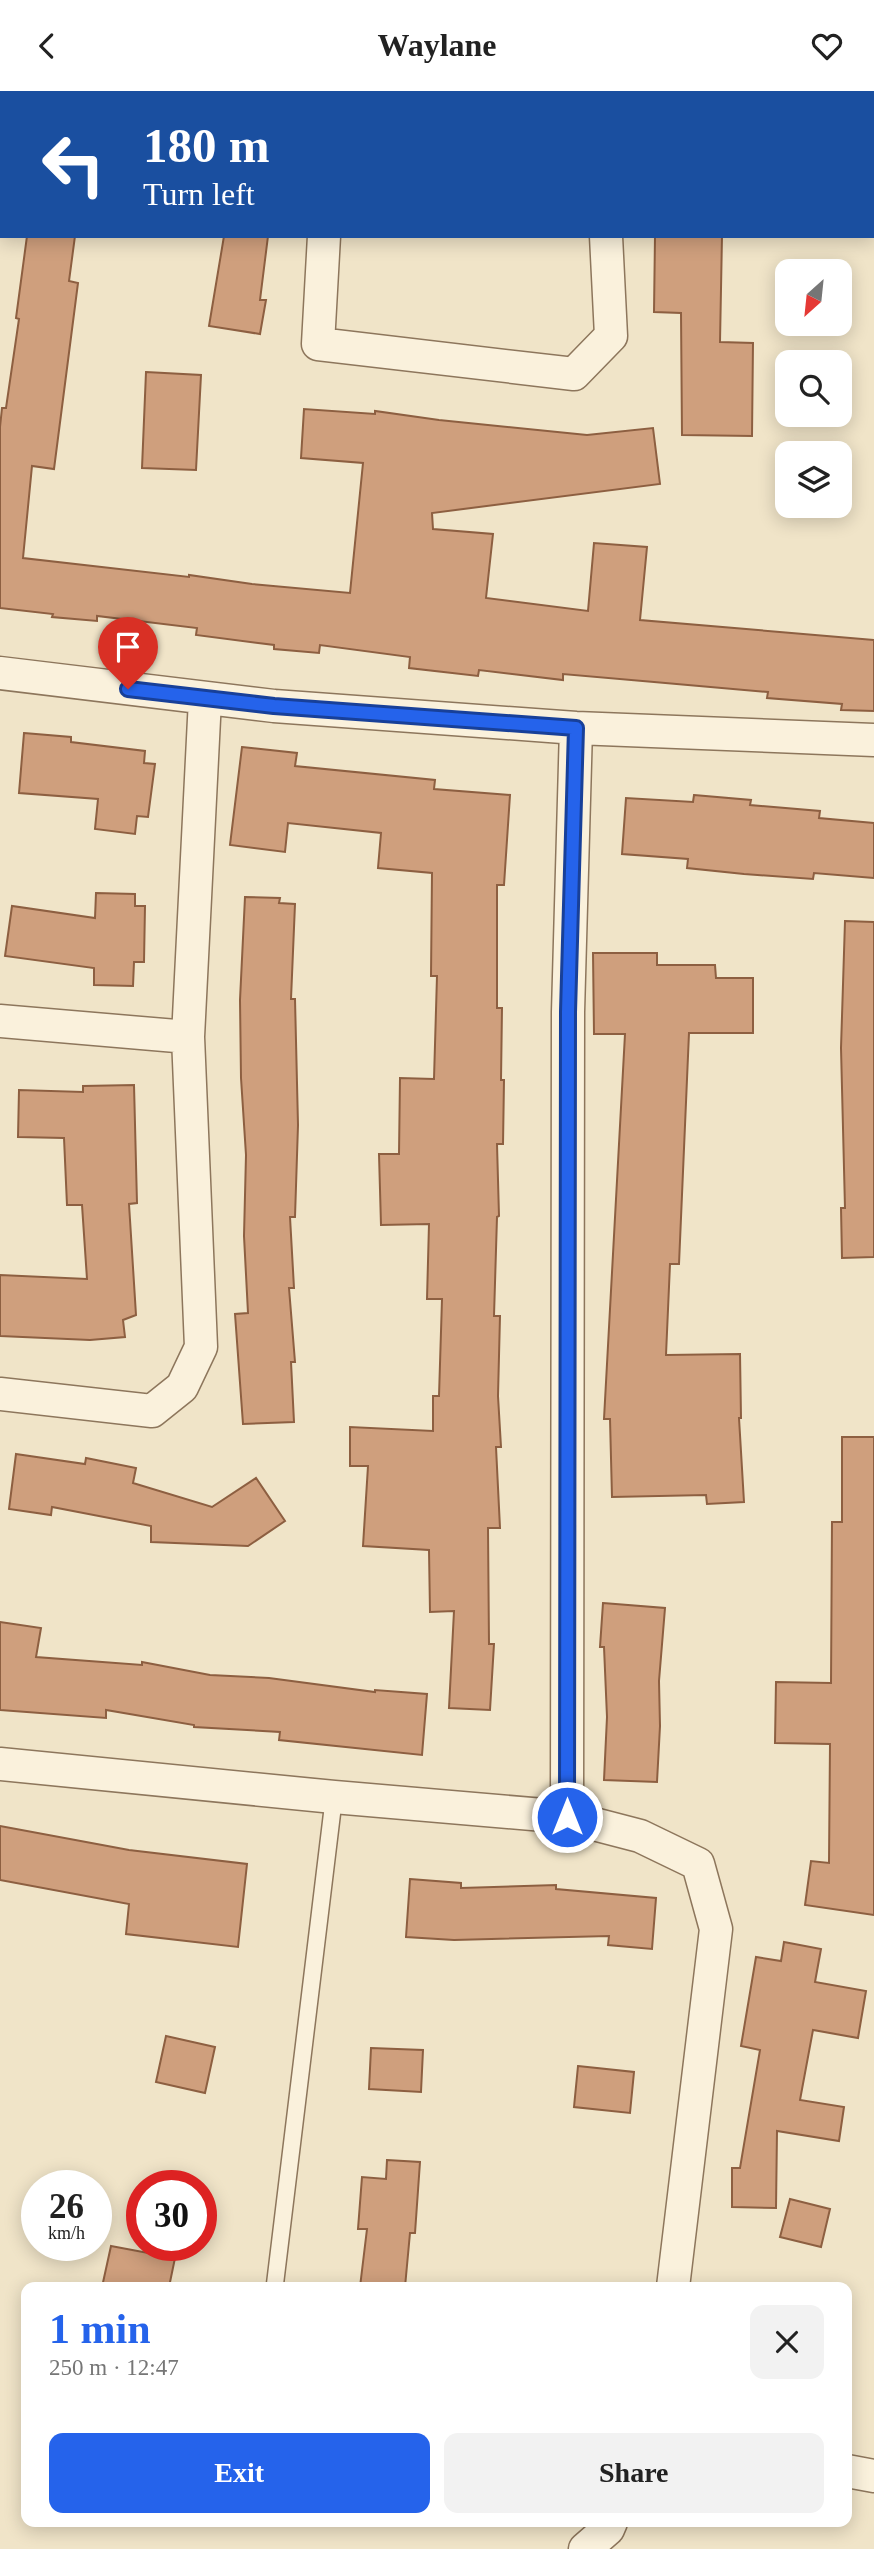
<!DOCTYPE html>
<html lang="en">
<head>
<meta charset="utf-8">
<style>
	:root { --surface:#fff; --page:#f2f2f2; --text:#222; --muted:#767676; --accent:#2563eb }
	body { margin:0; font-family:"Times New Roman",serif; background:var(--page); color:var(--text); height:100vh; display:flex; flex-direction:column; font-size:26px; white-space:nowrap }
	* { box-sizing:border-box; margin:0 }
	p { font-size:23px; color:var(--muted) }
	.icon { flex:none; width:38px; height:38px; fill:none; stroke:currentColor; stroke-width:2; stroke-linecap:round; stroke-linejoin:round }
	.map { position:relative; flex:1; overflow:hidden }
	.side { position:absolute; left:21px; top:2191px; width:831px; height:245px; display:flex; flex-direction:column; background:var(--surface); border-radius:14px; box-shadow:0 4px 18px #0003 }
	.side>* { flex:none }
	.hud { position:absolute; left:0px; top:0px; width:875px; height:147px; box-shadow:0 4px 18px #0003; background:#1a4fa0; color:#fff; overflow:hidden }
	.needle { width:46px; rotate:207deg }
	.fabs { position:absolute; left:775px; top:168px; display:grid; gap:14px }
	.fabs a { display:grid; place-items:center; width:77px; height:77px; border-radius:14px; background:var(--surface); box-shadow:0 4px 18px #0003; font-size:35px }
	.speed { position:absolute; left:21px; top:2079px; display:flex; gap:14px; font-size:35px; font-weight:700; text-align:center }
	.speed>* { display:grid; place-content:center; width:91px; height:91px; border-radius:50%; background:var(--surface); box-shadow:0 4px 18px #0003; line-height:1 }
	.speed small { font-size:18px; font-weight:400 }
	.speed .limit { border:10px solid #d22; background:#fff; color:#111 }
	.pin { position:absolute; display:grid; place-items:center; width:60px; height:60px; color:#fff; margin:-72px -30px; border-radius:50% 50% 50% 0; rotate:-45deg; box-shadow:0 0 7px #0007 }
	.pin .icon { rotate:45deg }
	.me { position:absolute; width:77px; margin:-38px; rotate:0deg; stroke-linejoin:round; filter:drop-shadow(0 0 5px #0008) }
	.turn { display:flex; align-items:center; gap:24px; height:147px; padding:0 28px; font-size:32px }
	.turn .icon { width:91px; height:91px; stroke-width:2.5 }
	.turn b { display:block; font-size:49px; line-height:60px }
	.round { display:grid; place-items:center; flex:none; width:74px; height:74px; border-radius:14px; background:var(--page) }
	.overview { display:flex; align-items:center; justify-content:space-between; height:119px; padding:0 28px }
	h1 { font-size:42px; font-weight:700; line-height:52px; color:var(--accent) }
	.button { display:flex; gap:14px; margin-top:auto; padding:14px 28px }
	.button a { flex:1; height:80px; border-radius:14px; background:var(--accent); color:#fff; font-size:28px; font-weight:700; line-height:80px; text-align:center }
	.button a+a { background:var(--page); color:var(--text) }
	header { display:flex; justify-content:space-between; align-items:center; height:91px; padding:0 28px; background:var(--surface); font-size:32px; font-weight:700 }
	.map>svg:first-child { display:block }
</style>
</head>
<body>
<header><svg class="icon" aria-label="back" viewBox="0 0 24 24"><path d="M15 5l-7 7 7 7"/></svg>Waylane<svg class="icon" aria-label="heart" viewBox="0 0 24 24"><path d="M12 20l-8-8c-3-5 5-10 8-4 3-6 11-1 8 4z"/></svg></header>
<div class="map">
<svg width="874" height="2458" viewBox="0 0 874 2458">
	<rect width="100%" height="100%" fill="#f0e4c8"/>
	<path fill="#cf9f7d" stroke="#8d5f41" stroke-width="2" d="M 27,145 L 75,145 L 69,190 L 78,192 L 54,378 L 32,375 L 23,467 L 189,486 L 189,484 L 252,493 L 350,502 L 363,372 L 301,367 L 304,318 L 375,323 L 375,320 L 439,329 L 587,344 L 653,337 L 660,393 L 432,422 L 433,438 L 493,443 L 486,507 L 588,520 L 594,452 L 647,456 L 640,529 L 874,549 L 874,620 L 841,619 L 842,613 L 767,607 L 768,601 L 654,591 L 563,583 L 563,589 L 479,579 L 478,585 L 409,577 L 410,566 L 320,554 L 319,562 L 274,558 L 274,554 L 196,544 L 197,537 L 97,525 L 97,530 L 52,526 L 53,523 L 0,517 L 0,336 L 2,317 L 6,317 L 19,228 L 16,227 Z
		M 224,145 L 268,145 L 260,209 L 266,209 L 260,243 L 209,235 Z
		M 655,145 L 722,145 L 720,251 L 753,252 L 752,345 L 682,344 L 681,222 L 654,221 Z
		M 146,281 L 201,284 L 196,379 L 142,377 Z
		M 24,642 L 71,646 L 71,651 L 145,660 L 144,672 L 155,673 L 148,726 L 137,725 L 135,743 L 95,738 L 98,708 L 19,702 Z
		M 242,656 L 297,662 L 295,675 L 435,689 L 434,698 L 510,704 L 504,794 L 497,794 L 497,917 L 502,917 L 501,989 L 504,989 L 503,1053 L 497,1053 L 499,1125 L 497,1126 L 494,1225 L 500,1225 L 498,1305 L 501,1356 L 496,1356 L 500,1437 L 488,1437 L 489,1553 L 494,1553 L 490,1619 L 449,1617 L 454,1520 L 430,1521 L 429,1459 L 363,1455 L 368,1375 L 350,1375 L 350,1336 L 433,1340 L 433,1305 L 439,1305 L 442,1208 L 427,1208 L 429,1133 L 381,1134 L 379,1063 L 399,1063 L 400,987 L 434,988 L 437,885 L 431,885 L 432,782 L 378,777 L 381,742 L 288,732 L 285,761 L 230,754 Z
		M 694,704 L 751,709 L 750,714 L 820,720 L 819,727 L 874,732 L 874,787 L 814,782 L 813,788 L 744,783 L 687,777 L 688,768 L 622,763 L 626,707 L 693,711 Z
		M 96,802 L 135,803 L 135,815 L 145,815 L 144,871 L 134,871 L 133,895 L 94,894 L 94,877 L 5,865 L 12,815 L 95,827 Z
		M 245,806 L 280,807 L 279,812 L 295,813 L 291,908 L 295,908 L 298,1034 L 295,1126 L 290,1126 L 294,1197 L 289,1197 L 295,1271 L 291,1271 L 294,1331 L 243,1333 L 235,1223 L 248,1222 L 244,1145 L 246,1064 L 241,987 L 240,909 Z
		M 845,830 L 874,831 L 874,1166 L 842,1167 L 841,1117 L 845,1117 L 841,957 Z
		M 593,862 L 657,862 L 657,874 L 715,874 L 716,887 L 753,887 L 753,942 L 689,942 L 679,1173 L 670,1173 L 666,1264 L 740,1263 L 741,1327 L 739,1327 L 744,1411 L 707,1413 L 706,1404 L 612,1406 L 610,1328 L 604,1328 L 625,943 L 594,943 Z
		M 134,994 L 137,1112 L 129,1113 L 136,1224 L 123,1229 L 125,1246 L 90,1249 L 0,1245 L 0,1184 L 87,1188 L 82,1114 L 67,1114 L 64,1047 L 18,1046 L 19,999 L 83,1001 L 83,995 Z
		M 842,1346 L 874,1346 L 874,1824 L 805,1814 L 811,1770 L 829,1772 L 830,1653 L 775,1652 L 776,1591 L 831,1592 L 832,1431 L 842,1431 Z
		M 16,1363 L 85,1373 L 86,1367 L 136,1377 L 133,1392 L 212,1416 L 256,1387 L 285,1430 L 248,1455 L 151,1451 L 151,1435 L 52,1416 L 51,1424 L 9,1418 Z
		M 603,1512 L 665,1517 L 659,1590 L 660,1635 L 657,1691 L 604,1689 L 607,1626 L 604,1556 L 600,1556 Z
		M 0,1531 L 41,1537 L 36,1566 L 142,1574 L 142,1571 L 210,1584 L 269,1587 L 375,1601 L 375,1599 L 427,1603 L 422,1664 L 279,1649 L 280,1641 L 194,1636 L 194,1634 L 106,1619 L 106,1627 L 0,1619 Z
		M 0,1735 L 129,1759 L 247,1773 L 238,1856 L 126,1843 L 129,1813 L 0,1789 Z
		M 410,1788 L 461,1792 L 461,1797 L 556,1794 L 556,1798 L 656,1807 L 652,1858 L 608,1854 L 609,1845 L 454,1849 L 406,1846 Z
		M 784,1851 L 821,1858 L 815,1891 L 866,1900 L 858,1947 L 813,1939 L 800,2009 L 844,2016 L 839,2050 L 777,2040 L 776,2117 L 732,2116 L 732,2077 L 740,2077 L 760,1959 L 741,1955 L 756,1866 L 781,1870 Z
		M 166,1945 L 215,1956 L 205,2002 L 156,1991 Z
		M 371,1957 L 423,1959 L 421,2001 L 369,1998 Z
		M 578,1975 L 634,1981 L 630,2022 L 574,2016 Z
		M 387,2069 L 420,2071 L 415,2142 L 410,2142 L 405,2196 L 360,2196 L 367,2138 L 358,2138 L 362,2086 L 386,2088 Z
		M 790,2108 L 830,2118 L 821,2156 L 780,2146 Z
		M 111,2155 L 175,2167 L 169,2196 L 102,2196 Z"/>
	<g fill="none" stroke-linecap="round" stroke-linejoin="round">
		<g stroke="#8d765c" stroke-width="19">
			<path id="service" d="M 275,2193 L 334,1706"/>
		</g>
		<g stroke="#8d765c" stroke-width="35">
			<path id="minor" d="M 184,0 L 207,2
				M 603,2 L 603,0
				M 324,145 L 318,253 L 574,283 L 611,245 L 606,145
				M 0,582 L 274,615 L 576,637 L 874,649
				M 0,930 L 188,946
				M 0,1303 L 152,1320 L 182,1296 L 201,1256 L 188,946 L 205,608
				M 0,1673 L 334,1706 L 567,1726 L 640,1745 L 698,1773 L 716,1838 L 673,2196
				M 567,1726 L 568,921 L 576,637
				M 847,2380 L 874,2385
				M 585,2458 L 608,2438 L 611,2431"/>
		</g>
		<use href="#service" stroke="#faf1dc" stroke-width="16"/>
		<use href="#minor" stroke="#faf1dc" stroke-width="32"/>
	</g>
	<g fill="none" stroke-linecap="round" stroke-linejoin="round">
		<g stroke="#184099" stroke-width="18">
			<path id="route" d="M 128,598 L 274,615 L 576,637 L 568,921 L 567,1726"/>
		</g>
		<use href="#route" stroke="#2563eb" stroke-width="12"/>
	</g>
</svg>
<div class="fabs">
<a><svg class="needle" viewBox="-14 -14 28 28"><path d="M0-13l5 13h-10z" fill="#e53935"/><path d="M0 13l5-13h-10z" fill="#767676"/></svg></a>
<a><svg class="icon" aria-label="search" viewBox="0 0 24 24"><circle cx="10" cy="10" r="6"/><path d="M15 15l6 6"/></svg></a>
<a><svg class="icon" aria-label="layers" viewBox="0 0 24 24"><path d="M12 4l9 5-9 5-9-5zM3 14l9 5 9-5"/></svg></a>
</div>
<div class="speed"><div>26<small>km/h</small></div><div class="limit">30</div></div>
<div class="pin" style="left:128px;top:598px;background:#d93025"><svg class="icon" aria-label="arrive" viewBox="0 0 24 24"><path d="M6 21V4h12l-3 4 3 4H6"/></svg></div>
<svg class="me" style="left:567px;top:1726px" viewBox="-20 -20 40 40"><circle r="17" fill="#2563eb" stroke="#fff" stroke-width="3"/><path d="M0-11L8 9 0 5-8 9z" fill="#fff"/></svg>
<div class="hud">
<div class="turn"><svg class="icon" aria-label="left" viewBox="0 0 24 24"><path d="M17 20v-9H6M10 6l-5 5 5 5"/></svg><div><b>180 m</b>Turn left</div></div>
</div>
<section class="side">
<div class="overview"><div><h1>1 min</h1><p>250 m · 12:47</p></div><a class="round"><svg class="icon" aria-label="close" viewBox="0 0 24 24"><path d="M6 6l12 12M18 6L6 18"/></svg></a></div>
<div class="button"><a>Exit</a><a>Share</a></div>
</section>
</div>
</body>
</html>
